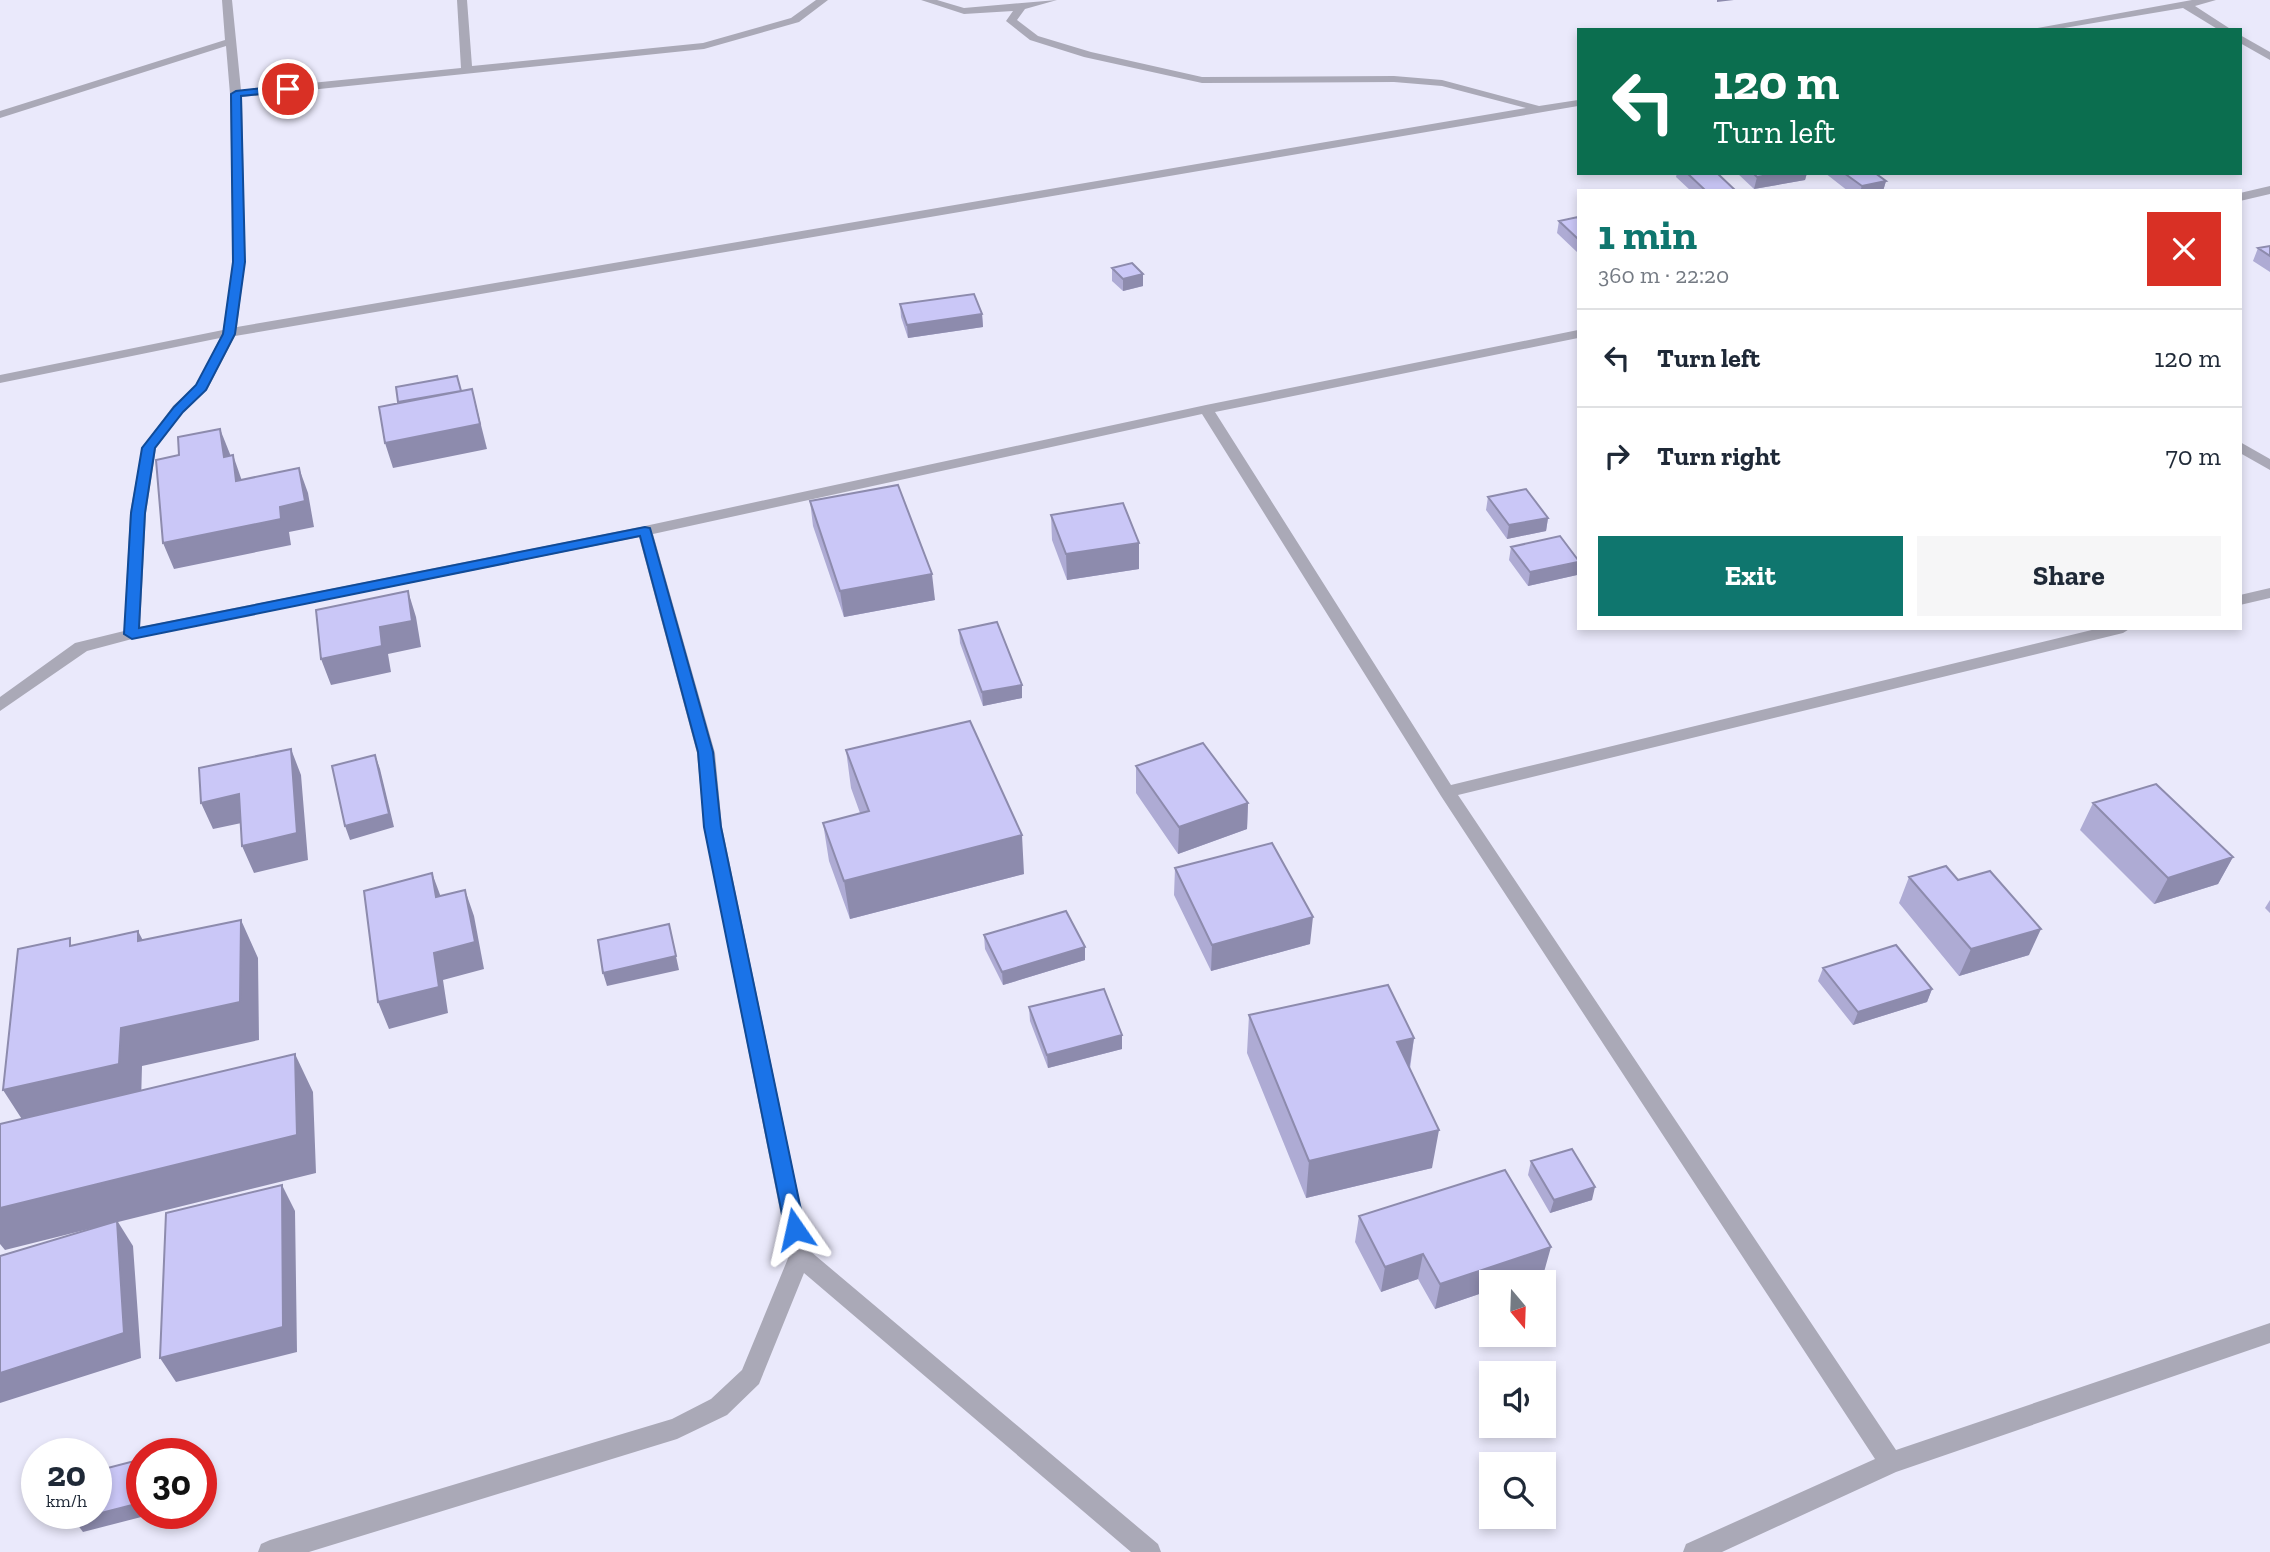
<!DOCTYPE html>
<html lang="en">
<head>
<meta charset="utf-8">
<style>
	:root { --surface:#fff; --page:#f6f6f7; --text:#1f2937; --muted:#747a83; --line:#e0e1e3; --accent:#0f766e }
	body { margin:0; font-family:"Zilla Slab",serif; background:var(--page); color:var(--text); height:100vh; display:flex; flex-direction:column; font-size:26px; white-space:nowrap }
	* { box-sizing:border-box; margin:0 }
	p { font-size:23px; color:var(--muted) }
	.icon { flex:none; width:38px; height:38px; fill:none; stroke:currentColor; stroke-width:2; stroke-linecap:round; stroke-linejoin:round }
	.map { position:relative; flex:1; overflow:hidden }
	.details { position:absolute; left:1577px; top:189px; width:665px; height:441px; display:flex; flex-direction:column; background:var(--surface); border-radius:0px; box-shadow:0 4px 10px #0003 }
	.details>* { flex:none }
	.banner { position:absolute; left:1577px; top:28px; width:665px; height:147px; border-radius:0px; box-shadow:0 4px 10px #0003; background:#0b6e4f; color:#fff; overflow:hidden }
	.needle { width:46px; rotate:161deg }
	.tools { position:absolute; left:1479px; top:1270px; display:grid; gap:14px }
	.tools a { display:grid; place-items:center; width:77px; height:77px; border-radius:0px; background:var(--surface); box-shadow:0 4px 10px #0003; font-size:35px }
	.speed { position:absolute; left:21px; top:1438px; display:flex; gap:14px; font-size:35px; font-weight:700; text-align:center }
	.speed>* { display:grid; place-content:center; width:91px; height:91px; border-radius:50%; background:var(--surface); box-shadow:0 4px 10px #0003; line-height:1 }
	.speed small { font-size:18px; font-weight:400 }
	.speed .limit { border:10px solid #d22; background:#fff; color:#111 }
	.pin { position:absolute; display:grid; place-items:center; width:60px; height:60px; color:#fff; margin:-30px; border:4px solid #fff; border-radius:50%; box-shadow:0 2px 7px #0007 }
	.me { position:absolute; width:77px; margin:-38px; rotate:349deg; stroke-linejoin:round; filter:drop-shadow(0 0 5px #0008) }
	.turn { display:flex; align-items:center; gap:24px; height:147px; padding:0 21px; font-size:32px }
	.turn .icon { width:91px; height:91px; stroke-width:2.5 }
	.turn b { display:block; font-size:49px; line-height:60px }
	.round { display:grid; place-items:center; flex:none; width:74px; height:74px; border-radius:0px; background:var(--page) }
	.summary { display:flex; align-items:center; justify-content:space-between; height:119px; padding:0 21px }
	h1 { font-size:42px; font-weight:800; line-height:52px; color:var(--accent) }
	.cta { display:flex; gap:14px; margin-top:auto; padding:14px 21px }
	.cta a { flex:1; height:80px; border-radius:0px; background:var(--accent); color:#fff; font-size:28px; font-weight:800; line-height:80px; text-align:center }
	.cta a+a { background:var(--page); color:var(--text) }
	ul { padding:0; list-style:none }
	li { display:flex; align-items:center; gap:21px; height:98px; padding:0 21px; border-top:2px solid var(--line) }
	li div { flex:1 }
	li b { display:block; font-size:26px }
	li em { font-style:normal }
	.map>svg:first-child { display:block }
</style>
</head>
<body>
<div class="map">
<svg width="2270" height="1552" viewBox="0 0 2270 1552">
	<rect width="100%" height="100%" fill="#eae9fb"/>
	<g fill="none" stroke-linecap="round" stroke-linejoin="round">
		<path fill="#aaa9b7" fill-rule="evenodd" d="M 222,0 L 232,0 L 241,90 L 461,68 L 457,0 L 467,0 L 472,66 L 703,43 L 791,18 L 816,0 L 828,0 L 799,22 L 704,49 L 242,97 L 245,262 L 237,327 L 1526,108 L 1442,86 L 1394,82 L 1202,83 L 1084,57 L 1030,40 L 1006,21 L 1013,11 L 964,14 L 921,0 L 937,0 L 964,8 L 1057,0 L 1025,9 L 1017,20 L 1038,36 L 1091,52 L 1202,77 L 1394,76 L 1442,80 L 1539,106 L 1578,100 L 1578,106 L 235,336 L 207,390 L 183,412 L 156,448 L 146,513 L 140,627 L 645,526 L 1206,405 L 1578,330 L 1578,338 L 1215,412 L 1451,785 L 2100,628 L 2131,628 L 2123,633 L 1458,795 L 1896,1450 L 2270,1323 L 2270,1343 L 1896,1472 L 1722,1552 L 1683,1552 L 1686,1544 L 1875,1459 L 1441,796 L 1202,414 L 653,534 L 715,753 L 722,827 L 810,1251 L 1158,1544 L 1161,1552 L 1131,1552 L 804,1273 L 759,1384 L 727,1415 L 677,1439 L 309,1552 L 258,1552 L 261,1544 L 270,1540 L 672,1419 L 711,1399 L 742,1370 L 789,1256 L 704,827 L 697,753 L 639,537 L 132,639 L 87,651 L 0,711 L 0,697 L 75,643 L 124,631 L 130,513 L 142,448 L 173,406 L 196,385 L 220,338 L 0,383 L 0,375 L 223,330 L 233,262 L 230,94 L 226,46 L 0,118 L 0,111 L 225,40 Z
			M 2192,0 L 2216,0 L 2195,6 L 2232,30 L 2219,30 L 2183,8 L 2052,30 L 2026,30 Z
			M 2240,35 L 2270,52 L 2270,60 L 2240,43 Z
			M 2270,186 L 2270,194 L 2240,201 L 2240,193 Z
			M 2240,442 L 2270,459 L 2270,470 L 2240,453 Z
			M 2270,588 L 2270,598 L 2240,605 L 2240,595 Z"/>
	</g>
	<path fill="#aeabd4" d="M 1677,173 L 1717,173 L 1736,191 L 1691,191 L 1676,177 Z
		M 1737,173 L 1807,173 L 1805,180 L 1754,189 Z
		M 1825,173 L 1875,173 L 1886,181 L 1883,191 L 1848,191 Z
		M 1578,217 L 1578,253 L 1557,233 L 1559,221 Z
		M 2270,246 L 2270,272 L 2253,261 L 2258,248 Z
		M 1112,268 L 1143,286 L 1123,291 L 1112,281 Z
		M 900,304 L 982,314 L 983,327 L 908,338 L 901,317 Z
		M 1488,497 L 1548,518 L 1546,531 L 1507,539 L 1486,510 Z
		M 810,501 L 935,600 L 844,617 L 813,526 Z
		M 1051,515 L 1139,569 L 1067,580 L 1052,540 Z
		M 1511,547 L 1577,575 L 1528,586 L 1509,560 Z
		M 959,630 L 1022,685 L 1022,698 L 983,706 L 960,643 Z
		M 846,750 L 1024,874 L 850,919 L 829,861 L 823,823 L 860,813 L 851,788 Z
		M 1136,766 L 1248,803 L 1247,829 L 1178,854 L 1136,793 Z
		M 2093,803 L 2233,857 L 2218,884 L 2154,904 L 2080,830 Z
		M 1175,868 L 1310,944 L 1211,971 L 1174,895 Z
		M 1909,877 L 1958,880 L 2029,955 L 1959,976 L 1899,903 Z
		M 2270,900 L 2270,913 L 2265,908 Z
		M 984,935 L 1085,960 L 1003,985 L 985,949 Z
		M 1823,968 L 1932,989 L 1927,1002 L 1853,1025 L 1818,981 Z
		M 1029,1007 L 1122,1049 L 1048,1068 L 1030,1021 Z
		M 1249,1015 L 1414,1038 L 1410,1069 L 1432,1168 L 1306,1198 L 1247,1053 Z
		M 1531,1161 L 1592,1200 L 1550,1213 L 1528,1175 Z
		M 1359,1216 L 1544,1272 L 1435,1309 L 1418,1279 L 1381,1292 L 1355,1242 Z"/>
	<path fill="#8d8bad" d="M 1717,0 L 1734,0 L 1717,2 Z
		M 1780,173 L 1807,173 L 1805,180 L 1754,189 L 1757,177 Z
		M 1886,181 L 1883,191 L 1860,191 L 1862,186 Z
		M 1143,274 L 1143,286 L 1123,291 L 1123,279 Z
		M 982,314 L 983,327 L 908,338 L 907,325 Z
		M 472,389 L 487,449 L 393,468 L 385,443 Z
		M 220,429 L 230,454 L 233,483 L 224,457 Z
		M 233,455 L 242,481 L 236,481 Z
		M 299,468 L 308,493 L 314,527 L 289,532 L 291,545 L 174,569 L 163,543 L 280,507 Z
		M 1548,518 L 1546,531 L 1507,539 L 1509,525 Z
		M 1139,543 L 1139,569 L 1067,580 L 1066,554 Z
		M 1578,562 L 1577,575 L 1528,586 L 1530,572 Z
		M 932,574 L 935,600 L 844,617 L 840,591 Z
		M 408,591 L 416,617 L 421,647 L 388,654 L 391,672 L 331,685 L 321,659 L 380,627 Z
		M 1022,685 L 1022,698 L 983,706 L 982,692 Z
		M 291,749 L 301,775 L 308,860 L 254,873 L 242,846 Z
		M 375,755 L 380,769 L 394,827 L 350,840 L 345,826 Z
		M 239,794 L 251,821 L 213,829 L 201,803 Z
		M 1248,803 L 1247,829 L 1178,854 L 1179,827 Z
		M 1022,835 L 1024,874 L 850,919 L 844,881 Z
		M 2233,857 L 2218,884 L 2154,904 L 2168,878 Z
		M 432,873 L 442,900 L 436,897 Z
		M 465,890 L 474,916 L 484,969 L 443,980 L 448,1013 L 389,1029 L 378,1002 Z
		M 1313,917 L 1310,944 L 1211,971 L 1212,945 Z
		M 241,920 L 258,958 L 259,1040 L 142,1066 L 141,1102 L 27,1127 L 3,1090 L 121,1028 Z
		M 669,924 L 679,970 L 607,986 L 603,973 Z
		M 2041,929 L 2029,955 L 1959,976 L 1971,949 Z
		M 138,931 L 158,969 L 138,941 Z
		M 1085,947 L 1085,960 L 1003,985 L 1002,972 Z
		M 1932,989 L 1927,1002 L 1853,1025 L 1858,1012 Z
		M 1122,1035 L 1122,1049 L 1048,1068 L 1047,1055 Z
		M 1414,1038 L 1408,1076 L 1397,1042 Z
		M 295,1054 L 313,1092 L 316,1173 L 118,1222 L 133,1246 L 141,1358 L 0,1403 L 0,1373 L 117,1222 L 5,1250 L 0,1244 L 0,1208 Z
		M 1439,1130 L 1432,1168 L 1306,1198 L 1309,1161 Z
		M 282,1185 L 295,1211 L 297,1352 L 176,1382 L 160,1358 Z
		M 1595,1187 L 1592,1200 L 1550,1213 L 1554,1200 Z
		M 1551,1247 L 1544,1272 L 1512,1283 L 1491,1283 L 1491,1290 L 1435,1309 L 1440,1284 Z
		M 1423,1254 L 1418,1279 L 1381,1292 L 1385,1267 Z
		M 142,1477 L 142,1514 L 149,1514 L 149,1515 L 83,1532 L 74,1520 Z"/>
	<path fill="#cac7f7" stroke="#8d8bad" stroke-width="2" d="M 1687,173 L 1717,173 L 1736,191 L 1706,191 Z
		M 1753,173 L 1780,173 L 1757,177 Z
		M 1844,173 L 1875,173 L 1886,181 L 1862,186 Z
		M 1578,217 L 1578,239 L 1559,221 Z
		M 2270,246 L 2270,256 L 2258,248 Z
		M 1132,263 L 1143,274 L 1123,279 L 1112,268 Z
		M 974,294 L 982,314 L 907,325 L 900,304 Z
		M 457,376 L 461,391 L 398,402 L 396,387 Z
		M 472,389 L 480,424 L 385,443 L 379,407 Z
		M 220,429 L 224,457 L 233,455 L 236,481 L 299,468 L 305,501 L 280,507 L 281,519 L 163,543 L 156,460 L 179,455 L 178,437 Z
		M 898,485 L 932,574 L 840,591 L 810,501 Z
		M 1526,489 L 1548,518 L 1509,525 L 1488,497 Z
		M 1123,503 L 1139,543 L 1066,554 L 1051,515 Z
		M 1560,536 L 1578,560 L 1578,562 L 1530,572 L 1511,547 Z
		M 408,591 L 412,621 L 380,627 L 382,646 L 321,659 L 316,610 Z
		M 997,622 L 1022,685 L 982,692 L 959,630 Z
		M 970,721 L 1022,835 L 844,881 L 823,823 L 869,811 L 846,750 Z
		M 1203,743 L 1248,803 L 1179,827 L 1136,766 Z
		M 291,749 L 297,833 L 242,846 L 239,794 L 201,803 L 199,768 Z
		M 375,755 L 389,814 L 345,826 L 332,766 Z
		M 2156,784 L 2233,857 L 2168,878 L 2093,803 Z
		M 1272,843 L 1313,917 L 1212,945 L 1175,868 Z
		M 1946,866 L 1958,880 L 1990,871 L 2041,929 L 1971,949 L 1909,877 Z
		M 432,873 L 436,897 L 465,890 L 475,942 L 434,953 L 439,987 L 378,1002 L 364,891 Z
		M 1066,911 L 1085,947 L 1002,972 L 984,935 Z
		M 241,920 L 240,1002 L 121,1028 L 119,1064 L 3,1090 L 18,949 L 70,938 L 70,946 L 138,931 L 138,941 Z
		M 669,924 L 676,956 L 603,973 L 598,940 Z
		M 1896,945 L 1932,989 L 1858,1012 L 1823,968 Z
		M 1388,985 L 1414,1038 L 1397,1042 L 1439,1130 L 1309,1161 L 1249,1015 Z
		M 1104,989 L 1122,1035 L 1047,1055 L 1029,1007 Z
		M 295,1054 L 297,1135 L 0,1208 L 0,1124 Z
		M 1572,1149 L 1595,1187 L 1554,1200 L 1531,1161 Z
		M 1505,1170 L 1551,1247 L 1440,1284 L 1423,1254 L 1385,1267 L 1359,1216 Z
		M 282,1185 L 283,1327 L 160,1358 L 166,1213 Z
		M 117,1221 L 124,1333 L 0,1373 L 0,1256 Z
		M 142,1459 L 140,1503 L 74,1520 L 74,1514 L 96,1514 L 96,1471 Z"/>
	<path fill="#1a73e8" stroke="#114b97" stroke-width="2" d="M 288,85 L 291,86 L 291,91 L 241,96 L 245,262 L 235,334 L 206,390 L 183,412 L 155,448 L 145,513 L 139,628 L 645,527 L 650,528 L 713,752 L 721,827 L 805,1229 L 802,1235 L 795,1237 L 788,1235 L 785,1229 L 704,827 L 698,752 L 640,536 L 132,639 L 124,634 L 131,513 L 142,448 L 174,407 L 196,385 L 223,334 L 233,262 L 231,94 L 236,91 Z"/>
</svg>
<div class="tools">
<a><svg class="needle" viewBox="-14 -14 28 28"><path d="M0-13l5 13h-10z" fill="#e53935"/><path d="M0 13l5-13h-10z" fill="#747a83"/></svg></a>
<a><svg class="icon" aria-label="sound" viewBox="0 0 24 24"><path d="M4 9h4l5-4v14l-5-4H4zM17 9q2 3 0 6"/></svg></a>
<a><svg class="icon" aria-label="search" viewBox="0 0 24 24"><circle cx="10" cy="10" r="6"/><path d="M15 15l6 6"/></svg></a>
</div>
<div class="speed"><div>20<small>km/h</small></div><div class="limit">30</div></div>
<div class="pin" style="left:288px;top:89px;background:#d93025"><svg class="icon" aria-label="arrive" viewBox="0 0 24 24"><path d="M6 21V4h12l-3 4 3 4H6"/></svg></div>
<svg class="me" style="left:795px;top:1229px" viewBox="-20 -20 40 40"><path d="M0-17L14 15 0 8-14 15z" fill="#1a73e8" stroke="#fff" stroke-width="4"/></svg>
<div class="banner">
<div class="turn"><svg class="icon" aria-label="left" viewBox="0 0 24 24"><path d="M17 20v-9H6M10 6l-5 5 5 5"/></svg><div><b>120 m</b>Turn left</div></div>
</div>
<section class="details">
<div class="summary"><div><h1>1 min</h1><p>360 m · 22:20</p></div><a class="round" style="background:#d93025;color:#fff"><svg class="icon" aria-label="close" viewBox="0 0 24 24"><path d="M6 6l12 12M18 6L6 18"/></svg></a></div>
<ul>
<li><svg class="icon" aria-label="left" viewBox="0 0 24 24"><path d="M17 20v-9H6M10 6l-5 5 5 5"/></svg><div><b>Turn left</b></div><em>120 m</em></li>
<li><svg class="icon" aria-label="right" viewBox="0 0 24 24"><path d="M7 20v-9h11M14 6l5 5-5 5"/></svg><div><b>Turn right</b></div><em>70 m</em></li>
</ul>
<div class="cta"><a>Exit</a><a>Share</a></div>
</section>
</div>
</body>
</html>
